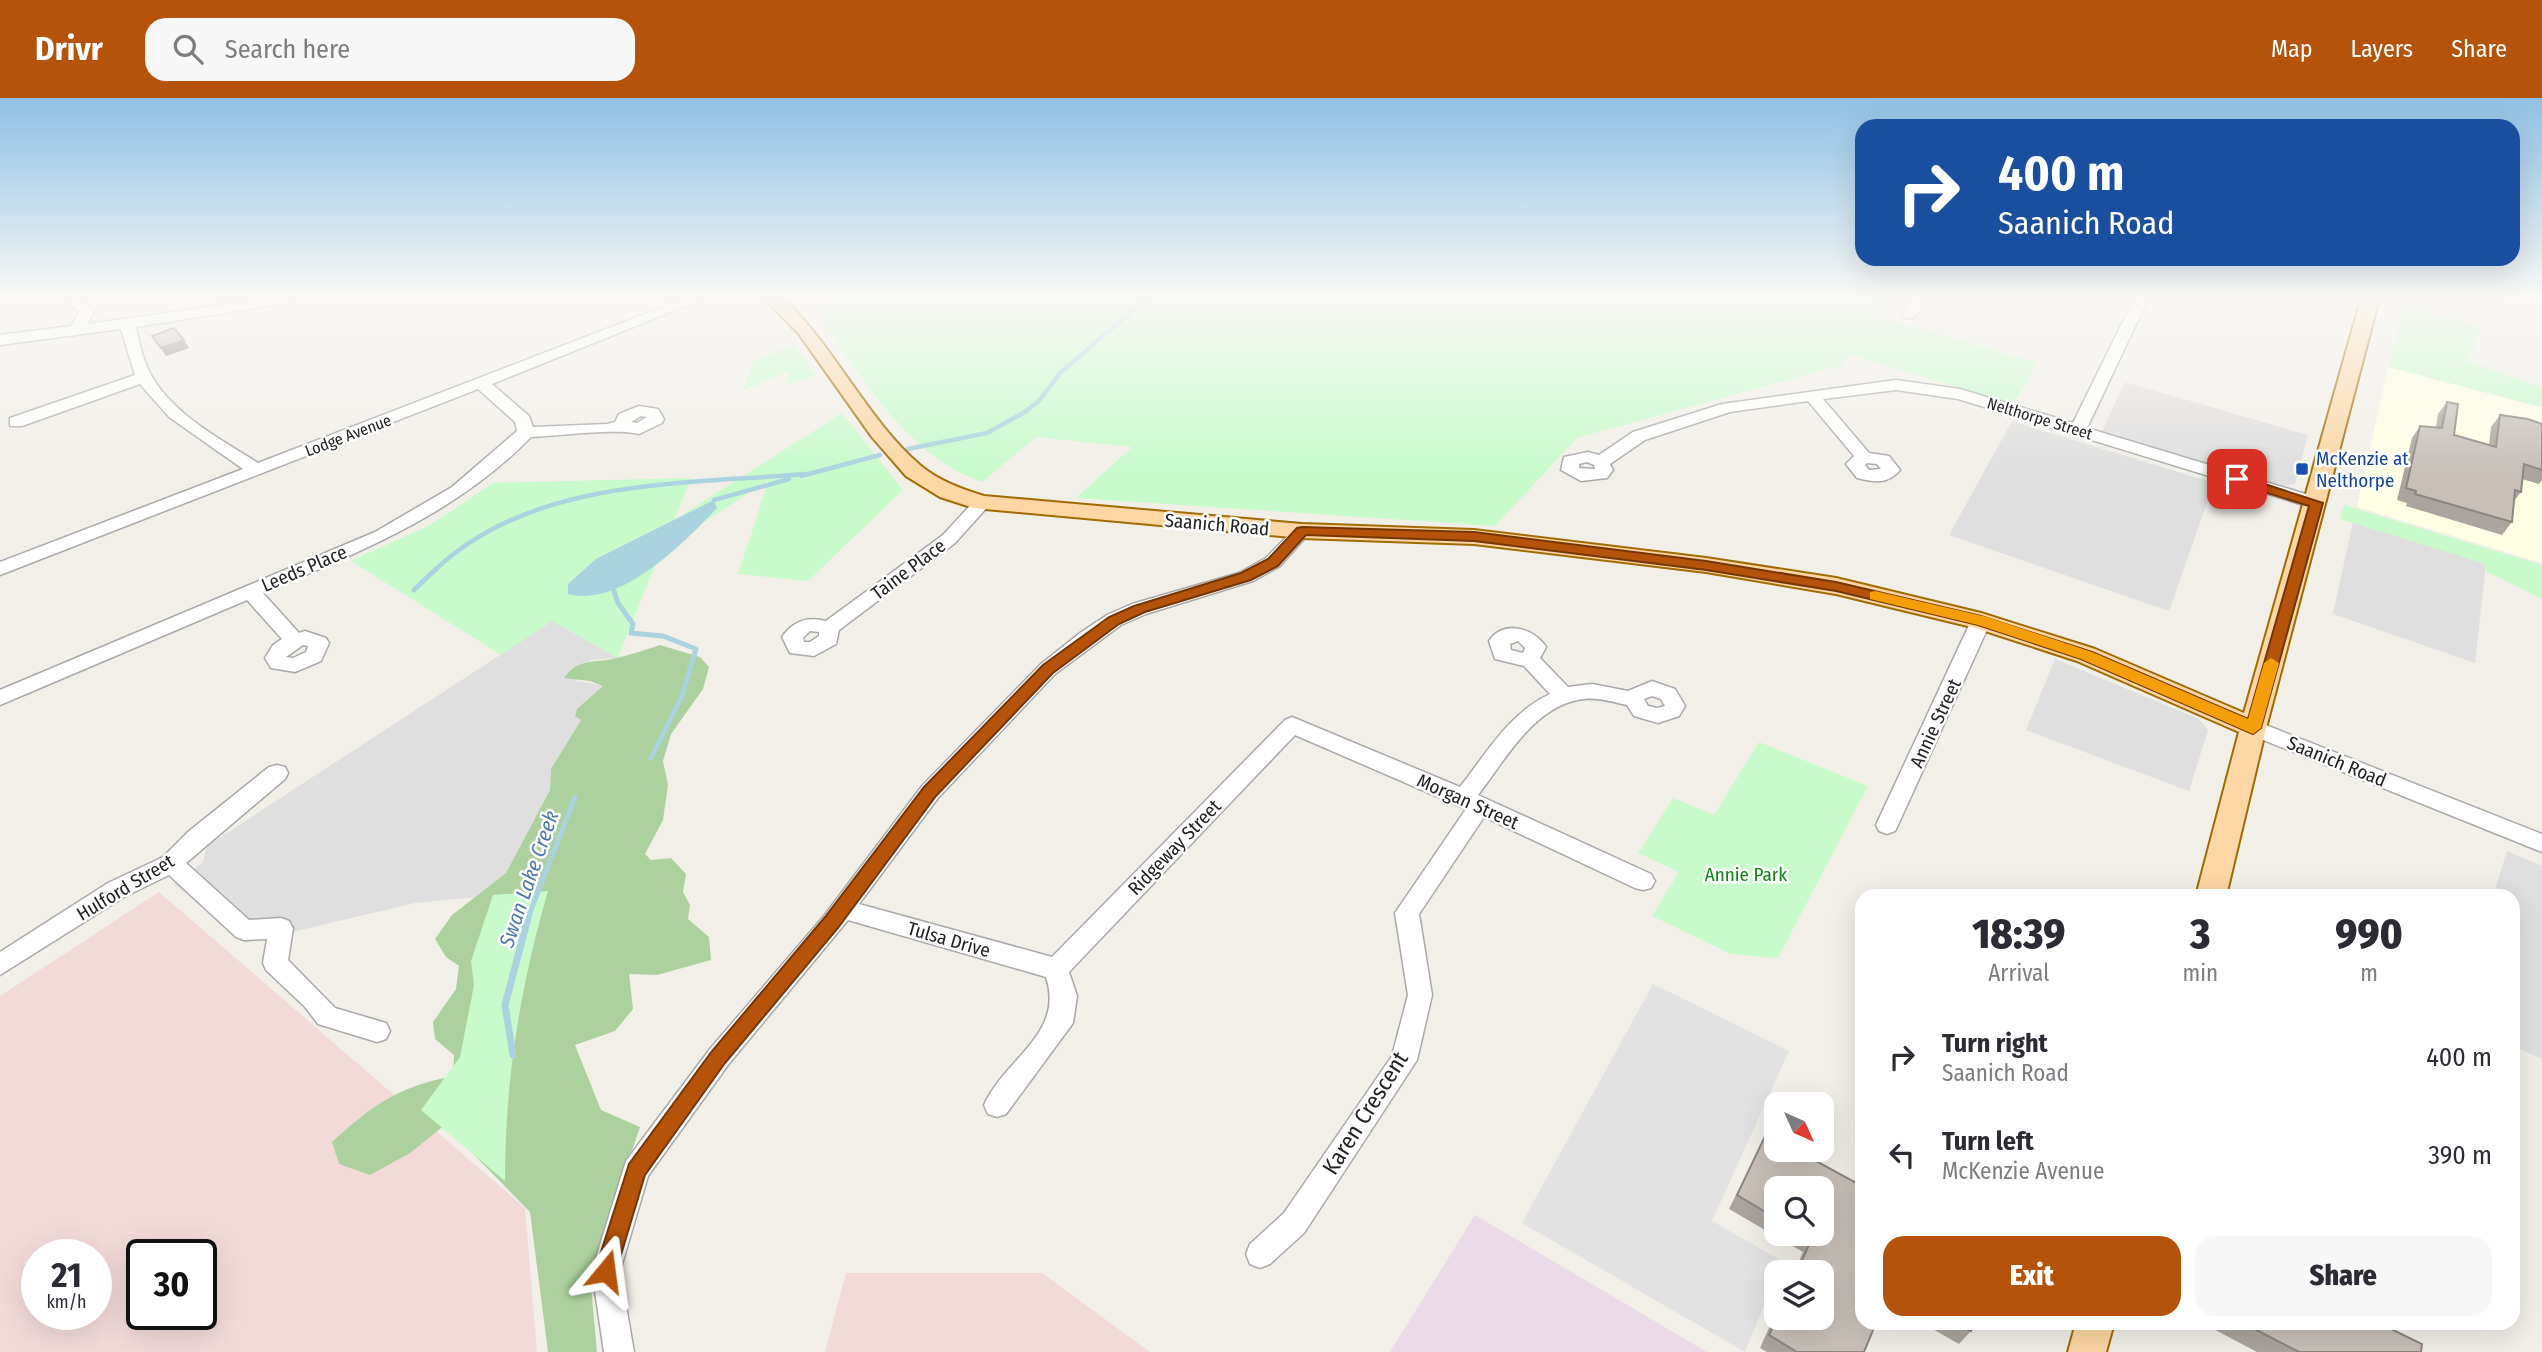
<!DOCTYPE html>
<html lang="en">
<head>
<meta charset="utf-8">
<style>
	:root { --surface:#fff; --page:#f7f7f7; --text:#2b2b33; --muted:#7c7c81; --accent:#b45309 }
	body { margin:0; font-family:"Fira Sans Condensed",sans-serif; background:var(--page); color:var(--text); height:100vh; display:flex; flex-direction:column; font-size:26px; white-space:nowrap }
	* { box-sizing:border-box; margin:0 }
	p { font-size:23px; color:var(--muted) }
	.icon { flex:none; width:38px; height:38px; fill:none; stroke:currentColor; stroke-width:2; stroke-linecap:round; stroke-linejoin:round }
	.map { position:relative; flex:1; overflow:hidden }
	.side { position:absolute; left:1855px; top:791px; width:665px; height:441px; display:flex; flex-direction:column; background:var(--surface); border-radius:21px; box-shadow:0 7px 28px #0002 }
	.side>* { flex:none }
	.hud { position:absolute; left:1855px; top:21px; width:665px; height:147px; border-radius:21px; box-shadow:0 7px 28px #0002; background:#1a4fa0; color:#fff; overflow:hidden }
	.needle { width:46px; rotate:135deg }
	.tools { position:absolute; left:1764px; top:994px; display:grid; gap:14px }
	.tools a { display:grid; place-items:center; width:70px; height:70px; border-radius:14px; background:var(--surface); box-shadow:0 7px 28px #0002; font-size:35px }
	.speed { position:absolute; left:21px; top:1141px; display:flex; gap:14px; font-size:35px; font-weight:700; text-align:center }
	.speed>* { display:grid; place-content:center; width:91px; height:91px; border-radius:50%; background:var(--surface); box-shadow:0 7px 28px #0002; line-height:1 }
	.speed small { font-size:18px; font-weight:400 }
	.speed .limit { border:4px solid #111; border-radius:10px; background:#fff; color:#111 }
	.pin { position:absolute; display:grid; place-items:center; width:60px; height:60px; color:#fff; margin:-30px; border-radius:14px; box-shadow:0 4px 10px #0006 }
	.me { position:absolute; width:77px; margin:-38px; rotate:16deg; stroke-linejoin:round; filter:drop-shadow(0 0 5px #0008) }
	.turn { display:flex; align-items:center; gap:24px; height:147px; padding:0 28px; font-size:32px }
	.turn .icon { width:91px; height:91px; stroke-width:2.5 }
	.turn b { display:block; font-size:49px; line-height:60px }
	.eta { display:flex; justify-content:space-evenly; align-items:center; height:119px; text-align:center }
	.eta b { font-size:42px; font-weight:800; line-height:49px }
	.action { display:flex; gap:14px; margin-top:auto; padding:14px 28px }
	.action a { flex:1; height:80px; border-radius:21px; background:var(--accent); color:#fff; font-size:28px; font-weight:800; line-height:80px; text-align:center }
	.action a+a { background:var(--page); color:var(--text) }
	ul { padding:0; list-style:none }
	li { display:flex; align-items:center; gap:21px; height:98px; padding:0 28px }
	li div { flex:1 }
	li b { display:block; font-size:26px }
	li em { font-style:normal }
	header { display:flex; align-items:center; gap:42px; box-sizing:border-box; height:98px; padding:0 35px; background:var(--accent); color:#fff }
	header strong { font-size:33px }
	nav { display:flex; gap:38px; margin-inline-start:auto; font-size:24px }
	.search { width:490px; height:63px; background:var(--page); display:flex; align-items:center; gap:18px; box-sizing:border-box; padding:0 24px; border-radius:21px; color:var(--muted); font-size:26px }
	.map>svg:first-child { display:block }
</style>
</head>
<body>
<header>
<strong>Drivr</strong>
<div class="search"><svg class="icon" aria-label="search" viewBox="0 0 24 24"><circle cx="10" cy="10" r="6"/><path d="M15 15l6 6"/></svg>Search here</div>
<nav><a>Map</a><a>Layers</a><a>Share</a></nav>
</header>
<div class="map">
<svg width="2542" height="1254" viewBox="0 0 2542 1254">
	<rect width="100%" height="100%" fill="#f2efe9"/>
	<path fill="#e0dfdf" d="M 2125,284 L 2308,337 L 2295,386 L 2283,388 L 2102,333 Z
		M 2012,323 L 2214,385 L 2169,513 L 1949,437 Z
		M 2353,424 L 2486,466 L 2475,565 L 2333,516 Z
		M 552,523 L 618,560 L 590,562 L 575,583 L 604,587 L 592,601 L 577,611 L 581,622 L 551,671 L 550,692 L 506,775 L 477,799 L 415,805 L 245,845 L 174,786 L 203,764 L 207,748 Z
		M 2055,561 L 2199,621 L 2208,632 L 2189,693 L 2026,632 Z
		M 2507,753 L 2542,768 L 2542,961 L 2513,948 L 2513,798 L 2493,798 Z"/>
	<path fill="#f2dad9" fill-rule="evenodd" d="M 159,794 L 525,1110 L 537,1254 L 0,1254 L 0,898 ZM 37,1157 L 96,1157 L 96,1216 L 37,1216 ZM 142,1157 L 201,1157 L 201,1216 L 142,1216 Z
		M 846,1175 L 1042,1175 L 1150,1254 L 825,1254 Z"/>
	<path fill="#ebdbe8" d="M 1475,1117 L 1707,1254 L 1390,1254 Z"/>
	<path fill="#ffffe5" d="M 2388,269 L 2542,310 L 2542,465 L 2357,409 Z"/>
	<path fill="#add19e" d="M 660,547 L 700,559 L 709,569 L 703,591 L 671,636 L 663,663 L 668,687 L 663,722 L 645,756 L 651,762 L 671,760 L 686,776 L 683,794 L 690,807 L 688,821 L 709,839 L 711,862 L 657,877 L 629,876 L 633,911 L 615,933 L 575,947 L 601,1012 L 640,1029 L 590,1177 L 597,1254 L 548,1254 L 530,1114 L 445,1027 L 410,1055 L 370,1077 L 339,1066 L 332,1044 C 373,1007 397,989 453,978 L 454,957 L 435,941 L 433,924 L 456,891 L 459,868 L 446,859 L 435,841 L 452,817 L 506,775 L 550,692 L 551,671 L 581,622 L 575,618 L 577,611 L 603,588 L 590,583 L 564,580 C 577,561 592,565 612,561 C 628,558 644,552 660,547 Z"/>
	<path fill="#c8facc" d="M 831,201 L 1890,201 L 1877,218 L 2037,265 L 2013,306 L 1848,256 L 1842,267 L 1577,340 L 1495,428 L 1076,400 L 1132,349 L 1036,339 L 982,384 L 977,382 C 906,355 866,283 823,225 Z
		M 2403,209 L 2479,228 L 2476,249 L 2464,262 L 2542,289 L 2542,309 L 2389,269 Z
		M 794,246 L 816,278 L 786,286 L 790,272 L 743,293 L 754,263 Z
		M 842,315 L 903,392 L 808,483 L 738,476 L 769,382 L 661,452 L 618,560 L 552,523 L 501,557 L 351,463 L 428,428 L 493,385 L 691,380 L 674,422 Z
		M 2344,407 L 2542,467 L 2542,501 L 2485,473 L 2486,466 L 2340,421 Z
		M 1759,644 L 1868,688 L 1778,860 L 1731,856 L 1652,818 L 1679,774 L 1638,755 L 1673,700 L 1714,717 Z
		M 548,793 C 520,890 505,981 505,1083 L 421,1012 L 460,959 L 474,887 L 471,863 L 493,797 Z"/>
	<path fill="#e2e2e2" d="M 1653,886 L 1789,953 L 1712,1123 L 1782,1163 L 1745,1254 L 1522,1125 Z"/>
	<path fill="#aad3df" d="M 714,402 L 717,410 C 684,445 620,510 568,496 L 568,486 L 596,461 Z"/>
	<g fill="none" stroke-linecap="round" stroke-linejoin="round">
		<path stroke="#aad3df" stroke-width="4.5" d="M 908,351 L 987,335 L 1025,314 L 1039,303 L 1060,275 L 1146,201
			M 801,378 L 880,357
			M 714,402 L 789,381
			M 434,473 C 531,380 679,387 804,376"/>
		<path stroke="#aad3df" stroke-width="5" d="M 613,490 L 618,505 L 633,526 L 631,535 L 663,538 L 696,551 L 682,598 L 651,660
			M 414,492 L 436,471
			M 529,817 L 575,699"/>
		<path stroke="#aad3df" stroke-width="7" d="M 513,957 L 505,907 L 529,816"/>
		<g stroke="#a9a9a9" stroke-width="3">
			<path id="minor" d="M 64,201 C 77,200 86,202 94,213 L 88,226 L 265,201 L 294,201 L 287,205 L 136,229 C 139,243 142,258 148,271 C 168,314 219,340 258,365 L 684,201 L 703,201 L 492,286 L 529,318 L 533,329 L 607,326 L 615,324 L 619,316 L 639,308 L 658,311 L 664,321 L 662,325 L 639,336 C 614,330 560,338 531,339 C 456,416 360,454 263,495 L 299,535 L 305,533 L 326,540 L 329,545 L 321,563 L 295,574 L 271,570 L 265,560 L 273,547 L 282,541 L 247,502 L 0,607 L 0,592 L 375,434 L 452,389 L 517,333 L 515,324 L 478,291 L 0,477 L 0,464 L 243,371 L 169,319 L 140,286 L 22,328 L 10,328 L 10,320 L 135,277 L 121,231 L 0,247 L 0,237 L 71,228 L 79,214 ZM 641,318 L 647,319 L 637,325 L 631,324 ZM 303,547 L 308,548 L 306,554 L 293,560 L 286,559 Z
				M 1913,201 L 1927,201 L 1914,220 L 1904,220 L 1902,217 Z
				M 2134,201 L 2148,201 L 2087,330 L 2322,401 L 2325,405 L 2322,409 L 2310,409 L 1958,301 L 1896,292 L 1823,301 L 1869,355 L 1889,358 L 1900,372 C 1887,387 1874,384 1857,380 L 1846,366 L 1854,358 L 1808,303 L 1730,314 L 1645,342 L 1610,366 L 1613,372 L 1607,380 L 1581,383 L 1561,372 L 1564,359 L 1588,354 L 1599,357 L 1633,334 L 1722,306 L 1896,282 L 1960,291 L 2073,325 ZM 1587,364 L 1594,367 L 1595,371 L 1579,370 L 1579,366 ZM 1867,365 L 1877,366 L 1881,371 L 1869,372 L 1865,367 Z
				M 982,400 L 991,405 L 955,445 L 839,532 L 836,546 L 814,558 L 790,555 L 782,539 C 793,523 807,518 826,523 L 943,437 L 976,401 ZM 810,533 L 819,534 L 819,538 L 810,544 L 804,544 L 803,540 Z
				M 1302,427 L 1311,433 L 1280,468 L 1253,483 L 1146,516 L 1121,527 L 1055,576 L 938,700 L 859,806 L 1052,859 L 1285,622 L 1292,619 L 1460,689 C 1486,656 1510,614 1550,596 L 1524,568 L 1495,561 L 1489,543 C 1503,521 1534,530 1546,549 L 1540,560 L 1568,589 L 1592,586 L 1628,593 L 1652,583 L 1675,591 L 1685,608 L 1679,618 L 1658,625 L 1634,618 L 1627,607 C 1613,604 1598,599 1584,601 C 1535,606 1505,662 1478,697 L 1651,776 L 1655,783 L 1651,790 L 1643,792 L 1635,790 L 1484,719 L 1419,816 L 1432,897 L 1417,962 L 1304,1135 L 1270,1166 L 1260,1170 L 1250,1166 L 1246,1156 L 1250,1146 L 1284,1115 L 1392,958 L 1408,897 L 1395,815 L 1466,711 L 1295,637 L 1069,874 L 1077,898 L 1073,925 L 1006,1016 L 997,1019 L 988,1016 L 984,1007 C 1005,960 1065,936 1046,879 L 848,822 L 728,967 L 648,1078 L 620,1173 L 634,1254 L 604,1254 L 592,1173 L 626,1063 L 710,951 L 824,818 L 922,688 L 1041,566 L 1080,535 L 1107,517 L 1132,506 L 1239,475 L 1266,460 L 1296,429 ZM 1518,543 L 1525,550 L 1523,555 L 1511,552 L 1510,546 ZM 1652,598 L 1661,601 L 1665,608 L 1657,610 L 1648,608 L 1644,601 Z
				M 1981,517 L 1991,523 L 1898,727 L 1895,733 L 1887,736 L 1879,733 L 1876,727 L 1971,523 Z
				M 2253,622 L 2542,736 L 2542,754 L 2246,635 L 2242,630 L 2246,625 Z
				M 277,667 L 285,669 L 288,675 L 285,681 L 186,765 L 249,822 L 281,820 L 289,823 L 293,830 L 288,862 L 335,910 L 386,925 L 390,933 L 386,941 L 377,944 L 318,926 L 305,909 L 266,872 L 263,865 L 267,841 L 244,842 L 236,839 L 169,777 L 124,799 L 0,877 L 0,854 L 108,785 L 163,759 L 188,734 L 269,669 Z"/>
		</g>
		<g stroke="#a06b00" stroke-width="4">
			<path id="major" d="M 765,201 L 784,201 C 836,251 868,323 921,368 C 939,383 962,391 984,398 L 1302,426 L 1474,432 L 1706,460 L 1836,480 L 1981,515 L 2095,551 L 2244,615 L 2361,201 L 2379,201 L 2266,630 L 2226,798 L 2196,798 L 2239,634 L 2077,563 L 1976,530 L 1836,496 L 1706,474 L 1474,446 L 1302,440 L 974,410 L 940,399 L 906,378 L 872,339 L 799,236 Z
				M 2076,1225 L 2114,1225 L 2106,1254 L 2068,1254 Z"/>
		</g>
		<use href="#minor" fill="#fff" fill-rule="evenodd"/>
		<use href="#major" fill="#fcd6a4" fill-rule="evenodd"/>
	</g>
	<path fill="#aba49e" fill-rule="evenodd" d="M 2447,304 L 2454,337 L 2489,347 L 2491,329 L 2500,317 L 2542,326 L 2542,382 L 2539,386 L 2522,381 L 2521,394 L 2514,403 L 2512,424 L 2502,437 L 2406,408 L 2407,405 L 2397,402 L 2412,340 L 2420,328 L 2436,329 L 2438,316 Z
		M 1766,1036 L 1776,1041 L 1776,1052 L 1796,1052 L 1862,1088 L 1862,1225 L 1876,1225 L 1864,1254 L 1767,1254 L 1760,1250 L 1776,1214 L 1776,1220 L 1822,1220 L 1822,1174 L 1794,1174 L 1803,1154 L 1729,1111 ZM 1776,1090 L 1822,1090 L 1822,1136 L 1776,1136 Z
		M 1922,1225 L 1974,1225 L 1971,1233 L 1959,1246 Z
		M 2202,1225 L 2389,1225 L 2393,1232 L 2421,1254 L 2257,1254 Z"/>
	<path fill="#8b8681" d="M 184,242 L 189,250 L 166,258 L 161,250 Z"/>
	<path fill="#c7bfb8" stroke="#8b8681" stroke-width="2" d="M 174,230 L 184,242 L 161,250 L 152,238 Z
		M 2447,304 L 2458,306 L 2454,337 L 2496,349 L 2500,317 L 2528,321 L 2542,326 L 2542,372 L 2524,366 L 2521,394 L 2515,392 L 2512,424 L 2415,396 L 2416,393 L 2406,390 L 2420,328 L 2442,330 Z
		M 1766,1036 L 1776,1041 L 1776,1052 L 1796,1052 L 1862,1088 L 1862,1225 L 1876,1225 L 1864,1254 L 1797,1254 L 1769,1237 L 1777,1220 L 1822,1220 L 1822,1174 L 1797,1174 L 1812,1140 L 1805,1136 L 1822,1136 L 1822,1090 L 1776,1090 L 1776,1120 L 1737,1097 Z
		M 1956,1225 L 1974,1225 L 1971,1233 Z
		M 2243,1225 L 2389,1225 L 2393,1227 L 2393,1232 L 2422,1246 L 2421,1254 L 2299,1254 Z"/>
	<linearGradient id="sky" x2="0" y2="1"><stop stop-color="#8fc0e4"/><stop offset="0.53" stop-color="#f9f8f5"/><stop offset="1" stop-color="#f9f8f5" stop-opacity="0"/></linearGradient>
	<rect width="2542" height="376" fill="url(#sky)"/>
	<path fill="#b45309" stroke="#753606" stroke-width="2" d="M 2237,377 L 2323,405 L 2261,630 L 2253,636 L 2081,561 L 1978,527 L 1836,493 L 1706,472 L 1474,443 L 1306,437 L 1278,468 L 1251,482 L 1145,514 L 1119,526 L 1053,575 L 936,698 L 838,830 L 725,965 L 645,1077 L 614,1180 L 606,1184 L 599,1180 L 595,1173 L 629,1066 L 712,953 L 825,819 L 924,689 L 1043,567 L 1109,519 L 1134,508 L 1241,475 L 1268,461 L 1297,430 L 1302,429 L 1474,434 L 1706,463 L 1836,484 L 1981,518 L 2092,554 L 2248,621 L 2309,408 L 2232,384 L 2230,381 Z"/>
	<path fill="#f59e0b" d="M 1875,493 L 1987,519 L 2092,554 L 2248,621 L 2264,565 L 2271,560 L 2279,565 L 2261,630 L 2253,636 L 2081,561 L 1978,527 L 1870,501 L 1870,494 Z"/>
	<rect fill="#1a4fb4" stroke="#fff" stroke-width="2.5" x="2295" y="364" width="14" height="14" rx="3.5"/>
	<g text-anchor="middle" stroke-width="5" stroke-linejoin="round" paint-order="stroke">
		<g font-size="16" fill="#222" stroke="#fff">
			<text transform="translate(2040 320) rotate(17)" y="6">Nelthorpe Street</text>
			<text transform="translate(348 337) rotate(-21)" y="6">Lodge Avenue</text>
		</g>
		<g font-size="19" fill="#164399" stroke="#fff" text-anchor="start">
			<text x="2316" y="367">McKenzie at<tspan x="2316" dy="22">Nelthorpe</tspan></text>
		</g>
		<g font-size="19" fill="#222" stroke="#fff">
			<text transform="translate(1217 426) rotate(5)" y="7">Saanich Road</text>
			<text transform="translate(304 470) rotate(-23)" y="7">Leeds Place</text>
			<text transform="translate(908 471) rotate(-37)" y="7">Taine Place</text>
			<text transform="translate(1935 625) rotate(-65)" y="7">Annie Street</text>
			<text transform="translate(2337 663) rotate(22)" y="7">Saanich Road</text>
			<text transform="translate(1468 703) rotate(24)" y="7">Morgan Street</text>
			<text transform="translate(1174 749) rotate(-46)" y="7">Ridgeway Street</text>
			<text transform="translate(125 789) rotate(-31)" y="7">Hulford Street</text>
			<text transform="translate(949 841) rotate(16)" y="7">Tulsa Drive</text>
		</g>
		<g font-size="19" fill="#0c8416" stroke="#fff">
			<text x="1746" y="783">Annie Park</text>
		</g>
		<g font-size="21" font-style="italic" fill="#4a7aab" stroke="#fff">
			<text transform="translate(529 781) rotate(-71)" y="7">Swan Lake Creek</text>
		</g>
		<g font-size="23" fill="#222" stroke="#fff">
			<text transform="translate(1365 1015) rotate(-58)" y="8">Karen Crescent</text>
		</g>
	</g>
</svg>
<div class="tools">
<a><svg class="needle" viewBox="-14 -14 28 28"><path d="M0-13l5 13h-10z" fill="#e53935"/><path d="M0 13l5-13h-10z" fill="#7c7c81"/></svg></a>
<a><svg class="icon" aria-label="search" viewBox="0 0 24 24"><circle cx="10" cy="10" r="6"/><path d="M15 15l6 6"/></svg></a>
<a><svg class="icon" aria-label="layers" viewBox="0 0 24 24"><path d="M12 4l9 5-9 5-9-5zM3 14l9 5 9-5"/></svg></a>
</div>
<div class="speed"><div>21<small>km/h</small></div><div class="limit">30</div></div>
<div class="pin" style="left:2237px;top:381px;background:#d93025"><svg class="icon" aria-label="arrive" viewBox="0 0 24 24"><path d="M6 21V4h12l-3 4 3 4H6"/></svg></div>
<svg class="me" style="left:606px;top:1173px" viewBox="-20 -20 40 40"><path d="M0-17L14 15 0 8-14 15z" fill="#b45309" stroke="#fff" stroke-width="4"/></svg>
<div class="hud">
<div class="turn"><svg class="icon" aria-label="right" viewBox="0 0 24 24"><path d="M7 20v-9h11M14 6l5 5-5 5"/></svg><div><b>400 m</b>Saanich Road</div></div>
</div>
<section class="side">
<div class="eta">
<div><b>18:39</b><p>Arrival</p></div>
<div><b>3</b><p>min</p></div>
<div><b>990</b><p>m</p></div>
</div>
<ul>
<li><svg class="icon" aria-label="right" viewBox="0 0 24 24"><path d="M7 20v-9h11M14 6l5 5-5 5"/></svg><div><b>Turn right</b><p>Saanich Road</p></div><em>400 m</em></li>
<li><svg class="icon" aria-label="left" viewBox="0 0 24 24"><path d="M17 20v-9H6M10 6l-5 5 5 5"/></svg><div><b>Turn left</b><p>McKenzie Avenue</p></div><em>390 m</em></li>
</ul>
<div class="action"><a>Exit</a><a>Share</a></div>
</section>
</div>
</body>
</html>
